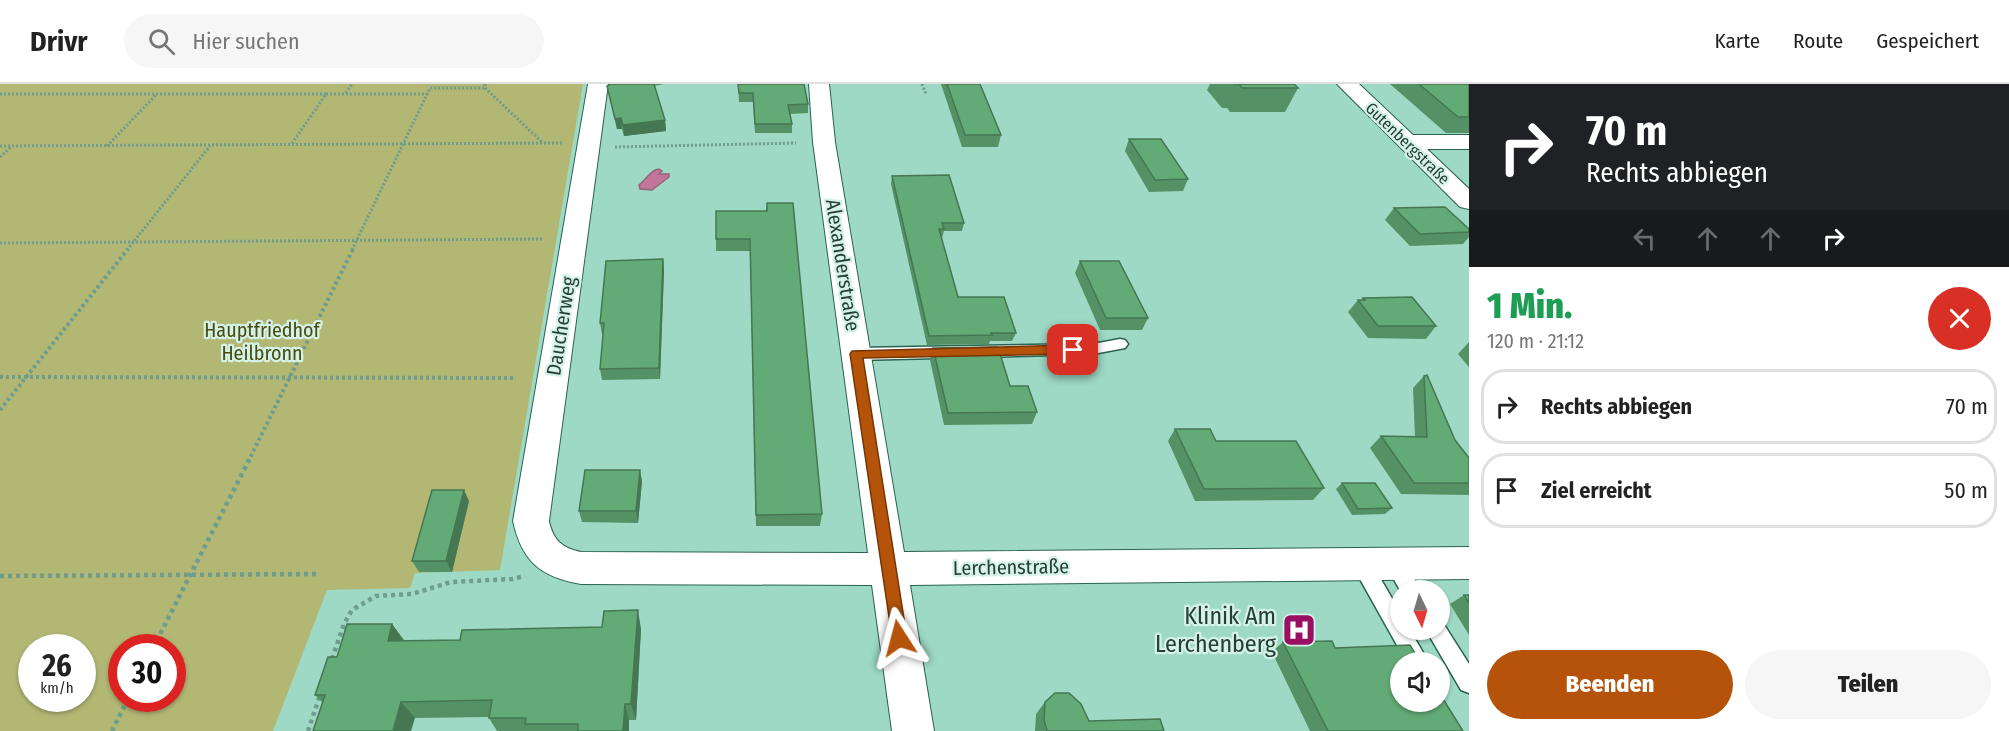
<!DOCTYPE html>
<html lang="de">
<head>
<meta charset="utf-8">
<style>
	:root { --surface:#fff; --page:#f6f6f6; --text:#222; --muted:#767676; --line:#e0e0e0; --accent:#b45309 }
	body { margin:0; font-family:"Fira Sans Condensed",sans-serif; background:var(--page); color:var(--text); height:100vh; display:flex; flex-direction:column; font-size:22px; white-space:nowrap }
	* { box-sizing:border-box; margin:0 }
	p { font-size:20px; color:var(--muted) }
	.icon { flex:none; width:33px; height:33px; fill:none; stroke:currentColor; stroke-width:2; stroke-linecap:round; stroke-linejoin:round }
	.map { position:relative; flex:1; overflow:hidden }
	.details { display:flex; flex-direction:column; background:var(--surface); width:540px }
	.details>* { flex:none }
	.banner { background:#202124; color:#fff; overflow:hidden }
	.needle { width:39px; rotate:175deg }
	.buttons { position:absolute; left:1390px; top:496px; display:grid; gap:12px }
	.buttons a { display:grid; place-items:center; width:60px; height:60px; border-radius:50%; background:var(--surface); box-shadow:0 2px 4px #0004; font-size:30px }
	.speed { position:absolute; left:18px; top:550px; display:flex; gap:12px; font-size:30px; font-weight:700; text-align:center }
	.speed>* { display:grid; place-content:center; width:78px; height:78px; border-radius:50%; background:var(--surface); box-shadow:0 2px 4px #0004; line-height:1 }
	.speed small { font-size:15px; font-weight:400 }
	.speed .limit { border:9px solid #d22; background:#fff; color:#111 }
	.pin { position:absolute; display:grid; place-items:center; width:51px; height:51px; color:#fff; margin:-26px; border-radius:12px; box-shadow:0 3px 9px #0006 }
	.me { position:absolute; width:66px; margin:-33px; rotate:351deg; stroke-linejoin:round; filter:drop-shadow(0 0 4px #0008) }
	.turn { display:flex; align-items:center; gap:21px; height:126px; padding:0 18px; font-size:27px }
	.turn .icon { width:78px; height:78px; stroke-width:2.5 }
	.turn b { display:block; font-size:42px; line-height:51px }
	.lanes { display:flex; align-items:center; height:57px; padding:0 18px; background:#0003; justify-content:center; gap:30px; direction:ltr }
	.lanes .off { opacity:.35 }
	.round { display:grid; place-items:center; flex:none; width:63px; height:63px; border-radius:32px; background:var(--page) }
	.headline { display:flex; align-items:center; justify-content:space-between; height:102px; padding:0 18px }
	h1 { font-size:36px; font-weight:800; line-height:45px; color:#1e9e55 }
	.cta { display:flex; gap:12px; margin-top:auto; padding:12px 18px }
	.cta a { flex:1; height:69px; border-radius:36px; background:var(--accent); color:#fff; font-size:24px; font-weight:800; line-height:69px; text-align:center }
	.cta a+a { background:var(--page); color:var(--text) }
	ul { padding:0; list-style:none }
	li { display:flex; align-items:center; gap:18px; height:75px; margin:0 12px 9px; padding:0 6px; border:3px solid var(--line); border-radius:24px }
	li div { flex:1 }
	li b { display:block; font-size:22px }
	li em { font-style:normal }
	header { display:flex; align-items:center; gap:36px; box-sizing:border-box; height:84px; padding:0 30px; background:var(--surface); border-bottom:2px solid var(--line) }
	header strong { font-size:28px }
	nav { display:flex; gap:33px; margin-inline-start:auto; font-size:21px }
	.search { width:420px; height:54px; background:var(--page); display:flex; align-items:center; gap:15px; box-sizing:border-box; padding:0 21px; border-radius:33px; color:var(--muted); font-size:22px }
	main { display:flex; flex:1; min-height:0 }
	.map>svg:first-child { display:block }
</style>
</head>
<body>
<header>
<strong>Drivr</strong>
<div class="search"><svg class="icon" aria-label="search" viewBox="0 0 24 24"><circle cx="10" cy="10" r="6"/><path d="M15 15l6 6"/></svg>Hier suchen</div>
<nav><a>Karte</a><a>Route</a><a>Gespeichert</a></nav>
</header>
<main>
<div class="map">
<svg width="1469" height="647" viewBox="0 0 1469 647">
	<rect width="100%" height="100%" fill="#9dd9c5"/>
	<path fill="#b2b774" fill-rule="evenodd" d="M 0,0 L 583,0 L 500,486 L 415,489 L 410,504 L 327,506 L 273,647 L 0,647 ZM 32,564 L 82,564 L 82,615 L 32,615 ZM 122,564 L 172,564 L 172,615 L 122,615 Z"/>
	<path fill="#c37699" stroke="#94657b" stroke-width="1.5" d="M 659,85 L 662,87 L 659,90 L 669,90 L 669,93 L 652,106 L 640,105 L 639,101 C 646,96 650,86 659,85 Z"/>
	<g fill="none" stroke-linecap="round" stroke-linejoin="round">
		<g stroke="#286352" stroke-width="3">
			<path id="lane" d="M 1120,255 L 1125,256 L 1128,260 L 1125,264 L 1093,270 L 856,276 L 851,274 L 848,270 L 851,266 L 856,264 L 1093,260 Z
				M 1361,470 L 1368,473 L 1401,530 L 1401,546 L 1410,546 L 1429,579 L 1407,579 L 1351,479 L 1354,473 Z
				M 1394,470 L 1401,472 L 1421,507 L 1401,508 L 1384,478 L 1387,472 Z
				M 1440,538 L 1443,539 L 1469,580 L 1469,609 L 1461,606 L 1426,546 L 1440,546 Z"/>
		</g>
		<g stroke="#286352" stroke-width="2">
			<path id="street" d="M 588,0 L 608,0 L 549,437 C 553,456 562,464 581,468 L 868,469 L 813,58 L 809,0 L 829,0 L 835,58 L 904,468 L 1469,463 L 1469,495 L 910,501 L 934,647 L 892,647 L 872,501 L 581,500 C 541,493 522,478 513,437 Z
				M 1337,0 L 1359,0 L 1413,51 L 1469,51 L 1469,65 L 1427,65 L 1469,105 L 1469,125 L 1460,123 Z"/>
		</g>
		<path stroke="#6e9c8d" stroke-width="3" stroke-dasharray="2 2" stroke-linecap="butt" d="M 485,0 L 485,4 L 543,59
			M 922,0 L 926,10
			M 346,9 L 352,0
			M 0,10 L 326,10 L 291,61
			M 326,10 L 428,10
			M 0,62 L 563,59
			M 107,62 L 156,11
			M 615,63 L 796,59
			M 0,73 L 11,63
			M 0,159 L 544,155
			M 127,166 L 210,62
			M 352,166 L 430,4 L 485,4"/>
		<path stroke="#6e9c8d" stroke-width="4" stroke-dasharray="3 3" stroke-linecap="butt" d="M 0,293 L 516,294
			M 0,326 L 128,165
			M 248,378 L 353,165"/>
		<path stroke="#6e9c8d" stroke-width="4.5" stroke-dasharray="4 4" stroke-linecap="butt" d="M 0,492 L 316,490
			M 153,564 L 249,376
			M 332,575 L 344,540 L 352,526 L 376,512 L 412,510 L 451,498 L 512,495 L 525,492
			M 112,647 L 128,615
			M 308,647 L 320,611"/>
		<use href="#lane" fill="#fff" fill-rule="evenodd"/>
		<use href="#street" fill="#fff" fill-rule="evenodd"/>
	</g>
	<path fill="#549265" d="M 610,0 L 664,0 L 654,2 L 665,36 L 666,47 L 624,52 L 622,45 L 617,45 L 609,12 L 607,2 Z
		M 738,0 L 808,20 L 808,29 L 790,30 L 792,40 L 792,49 L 755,49 L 753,18 L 739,18 Z
		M 941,0 L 980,0 L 1001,51 L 998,63 L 962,63 Z
		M 1210,0 L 1294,0 L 1298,4 L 1285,28 L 1230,28 L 1227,24 L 1222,24 L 1207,6 Z
		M 1390,0 L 1469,0 L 1469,49 L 1446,49 Z
		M 1129,55 L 1188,95 L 1183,107 L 1149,108 L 1125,67 Z
		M 892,92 L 964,139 L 962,147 L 944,147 L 942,154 L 941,154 L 958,213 L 1016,249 L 1012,257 L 990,257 L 989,260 L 927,261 L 891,100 Z
		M 767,119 L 822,430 L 820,442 L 756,442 L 750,167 L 716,167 L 716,127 L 766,127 Z
		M 1394,124 L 1469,145 L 1469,153 L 1463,160 L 1410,162 L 1385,136 Z
		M 663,175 L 664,186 L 660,295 L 602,296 L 600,285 L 603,250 L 602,250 L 600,239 Z
		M 1080,177 L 1148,234 L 1142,246 L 1100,246 L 1075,189 Z
		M 1363,214 L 1436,242 L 1426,255 L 1368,254 L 1348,228 L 1358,216 L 1361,216 Z
		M 1469,258 L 1469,283 L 1458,270 Z
		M 933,264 L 1010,302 L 1037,328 L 1032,340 L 944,341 L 930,276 Z
		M 1424,292 L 1455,356 L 1469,374 L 1469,411 L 1401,410 L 1370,364 L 1381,352 L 1415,353 L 1413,304 Z
		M 1175,345 L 1216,357 L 1324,404 L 1313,416 L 1195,417 L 1168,357 Z
		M 642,397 L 638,439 L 582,438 L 579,427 Z
		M 1342,399 L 1392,424 L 1385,430 L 1352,431 L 1336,405 Z
		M 469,417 L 452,488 L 419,488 L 412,477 Z
		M 1464,511 L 1469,511 L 1469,551 L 1450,520 Z
		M 392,540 L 404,557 L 460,556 L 641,545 L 636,636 L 629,636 L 629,647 L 497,647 L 489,634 L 489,633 L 415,634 L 322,618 L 315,611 L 337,573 Z
		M 1283,558 L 1463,647 L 1310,647 L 1272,568 Z
		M 1045,618 L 1089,637 L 1164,647 L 1035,647 L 1036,630 Z"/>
	<path fill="#457753" d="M 621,34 L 622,45 L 617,45 L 615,35 Z
		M 665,36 L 666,47 L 624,52 L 623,41 Z
		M 663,175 L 664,186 L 660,295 L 659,284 Z
		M 640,386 L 642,397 L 638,439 L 636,427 Z
		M 464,406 L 469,417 L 452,488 L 446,477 Z
		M 638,526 L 641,545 L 636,636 L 631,620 Z
		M 392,540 L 406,559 L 388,557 Z
		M 401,618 L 415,634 L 411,647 L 393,647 Z
		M 625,620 L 629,636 L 629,647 L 623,647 Z"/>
	<path fill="#62aa76" stroke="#457753" stroke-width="1.5" d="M 611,0 L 654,0 L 665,36 L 623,41 L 621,34 L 615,35 L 607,2 Z
		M 738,0 L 804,0 L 808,20 L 788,21 L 792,40 L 755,40 L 753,9 L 739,9 Z
		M 947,0 L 980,0 L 1001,51 L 965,51 Z
		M 1233,0 L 1294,0 L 1298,4 L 1242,4 L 1239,0 Z
		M 1419,0 L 1469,0 L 1469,33 L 1458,33 Z
		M 1129,55 L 1161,55 L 1188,95 L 1155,96 Z
		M 949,91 L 964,139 L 942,139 L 944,145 L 939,145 L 958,213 L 1004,213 L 1016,249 L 991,249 L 992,251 L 929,252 L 892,92 Z
		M 767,119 L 793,119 L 822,430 L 756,431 L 750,155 L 716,155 L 716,127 L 767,127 Z
		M 1445,123 L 1469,145 L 1469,148 L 1420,150 L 1394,124 Z
		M 663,175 L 659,284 L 600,285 L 604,239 L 600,239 L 606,177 Z
		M 1080,177 L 1119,177 L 1148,234 L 1106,234 Z
		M 1412,213 L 1436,242 L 1378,242 L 1358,216 L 1365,216 L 1363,214 Z
		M 998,263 L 1010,302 L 1028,302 L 1037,328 L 948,329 L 933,264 Z
		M 1427,291 L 1455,356 L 1469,374 L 1469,399 L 1414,399 L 1381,352 L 1427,353 L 1424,292 Z
		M 1175,345 L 1210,345 L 1216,357 L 1296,357 L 1324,404 L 1204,405 Z
		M 585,386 L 640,386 L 636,427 L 579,427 Z
		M 1342,399 L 1375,399 L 1392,424 L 1358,425 Z
		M 432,406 L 464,406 L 446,477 L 412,477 Z
		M 1464,511 L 1469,511 L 1469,519 Z
		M 638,526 L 631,620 L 625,620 L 623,647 L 578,647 L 578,640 L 525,640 L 526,634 L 489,634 L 492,616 L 401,618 L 393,647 L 313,647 L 325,611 L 315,611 L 328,573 L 337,573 L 347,540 L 392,540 L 388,557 L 460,556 L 462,546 L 602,543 L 604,527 Z
		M 1332,557 L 1335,564 L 1410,561 L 1421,579 L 1401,579 L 1401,618 L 1440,618 L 1440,610 L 1463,647 L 1328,647 L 1283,558 Z
		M 1055,609 L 1069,609 L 1081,620 L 1089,637 L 1160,635 L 1164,647 L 1047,647 L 1044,636 L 1045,618 Z"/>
	<path fill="#b45309" stroke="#753606" stroke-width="1.5" d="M 1073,261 L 1080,266 L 1073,270 L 863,274 L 907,554 L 905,560 L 899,562 L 893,560 L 850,270 L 852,267 Z"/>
	<defs>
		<g id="hospital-square" transform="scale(1.725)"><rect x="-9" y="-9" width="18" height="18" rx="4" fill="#990f62" stroke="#d5f2e8"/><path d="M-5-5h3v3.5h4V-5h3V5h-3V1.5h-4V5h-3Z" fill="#fff"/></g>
	</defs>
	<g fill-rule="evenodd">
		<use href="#hospital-square" x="1299" y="546"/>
	</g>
	<g text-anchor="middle" stroke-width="4.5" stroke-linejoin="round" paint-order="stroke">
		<g font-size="16" fill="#263e36" stroke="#d5f2e8">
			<text transform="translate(1408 59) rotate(44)" y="6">Gutenbergstraße</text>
		</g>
		<g font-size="20" fill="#263e36" stroke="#d5f2e8">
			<text transform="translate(843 181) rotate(81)" y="7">Alexanderstraße</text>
			<text transform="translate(561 242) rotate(-81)" y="7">Daucherweg</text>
			<text transform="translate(1011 483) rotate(-1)" y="7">Lerchenstraße</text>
		</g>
		<g font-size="20" fill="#494c0c" stroke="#d5f2e8">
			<text x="262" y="253">Hauptfriedhof<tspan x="262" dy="23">Heilbronn</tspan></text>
		</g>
		<g font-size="24" fill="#263e36" stroke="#d5f2e8" text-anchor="end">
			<text x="1276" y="540">Klinik Am<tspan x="1276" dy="28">Lerchenberg</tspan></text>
		</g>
	</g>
</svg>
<div class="buttons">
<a><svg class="needle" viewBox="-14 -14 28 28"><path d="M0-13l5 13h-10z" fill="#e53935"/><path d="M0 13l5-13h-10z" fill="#767676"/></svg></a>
<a><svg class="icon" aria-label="sound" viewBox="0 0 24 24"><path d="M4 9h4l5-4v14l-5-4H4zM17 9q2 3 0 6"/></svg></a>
</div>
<div class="speed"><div>26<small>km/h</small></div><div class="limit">30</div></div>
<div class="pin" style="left:1073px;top:266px;background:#d93025"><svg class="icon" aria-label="arrive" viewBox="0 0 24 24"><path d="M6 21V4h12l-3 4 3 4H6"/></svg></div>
<svg class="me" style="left:899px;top:554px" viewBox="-20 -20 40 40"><path d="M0-17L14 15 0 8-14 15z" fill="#b45309" stroke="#fff" stroke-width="4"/></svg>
</div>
<section class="details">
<div class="banner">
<div class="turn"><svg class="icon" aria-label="right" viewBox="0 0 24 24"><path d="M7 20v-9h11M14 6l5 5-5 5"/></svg><div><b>70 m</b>Rechts abbiegen</div></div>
<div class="lanes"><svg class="icon off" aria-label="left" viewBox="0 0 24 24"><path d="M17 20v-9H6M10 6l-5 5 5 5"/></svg><svg class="icon off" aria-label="ahead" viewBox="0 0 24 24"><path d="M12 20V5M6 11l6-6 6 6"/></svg><svg class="icon off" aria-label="ahead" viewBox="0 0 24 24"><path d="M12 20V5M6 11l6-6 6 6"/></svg><svg class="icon" aria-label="right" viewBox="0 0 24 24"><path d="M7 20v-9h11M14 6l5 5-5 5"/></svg></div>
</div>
<div class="headline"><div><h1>1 Min.</h1><p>120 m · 21:12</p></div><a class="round" style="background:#d93025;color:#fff"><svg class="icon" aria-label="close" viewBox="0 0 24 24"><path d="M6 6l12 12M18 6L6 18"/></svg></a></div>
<ul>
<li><svg class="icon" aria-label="right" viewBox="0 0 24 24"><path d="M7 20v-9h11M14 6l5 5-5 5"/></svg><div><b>Rechts abbiegen</b></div><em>70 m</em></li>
<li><svg class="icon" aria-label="arrive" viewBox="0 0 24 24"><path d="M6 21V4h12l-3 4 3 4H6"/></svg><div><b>Ziel erreicht</b></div><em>50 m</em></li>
</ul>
<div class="cta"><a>Beenden</a><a>Teilen</a></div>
</section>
</main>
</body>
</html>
